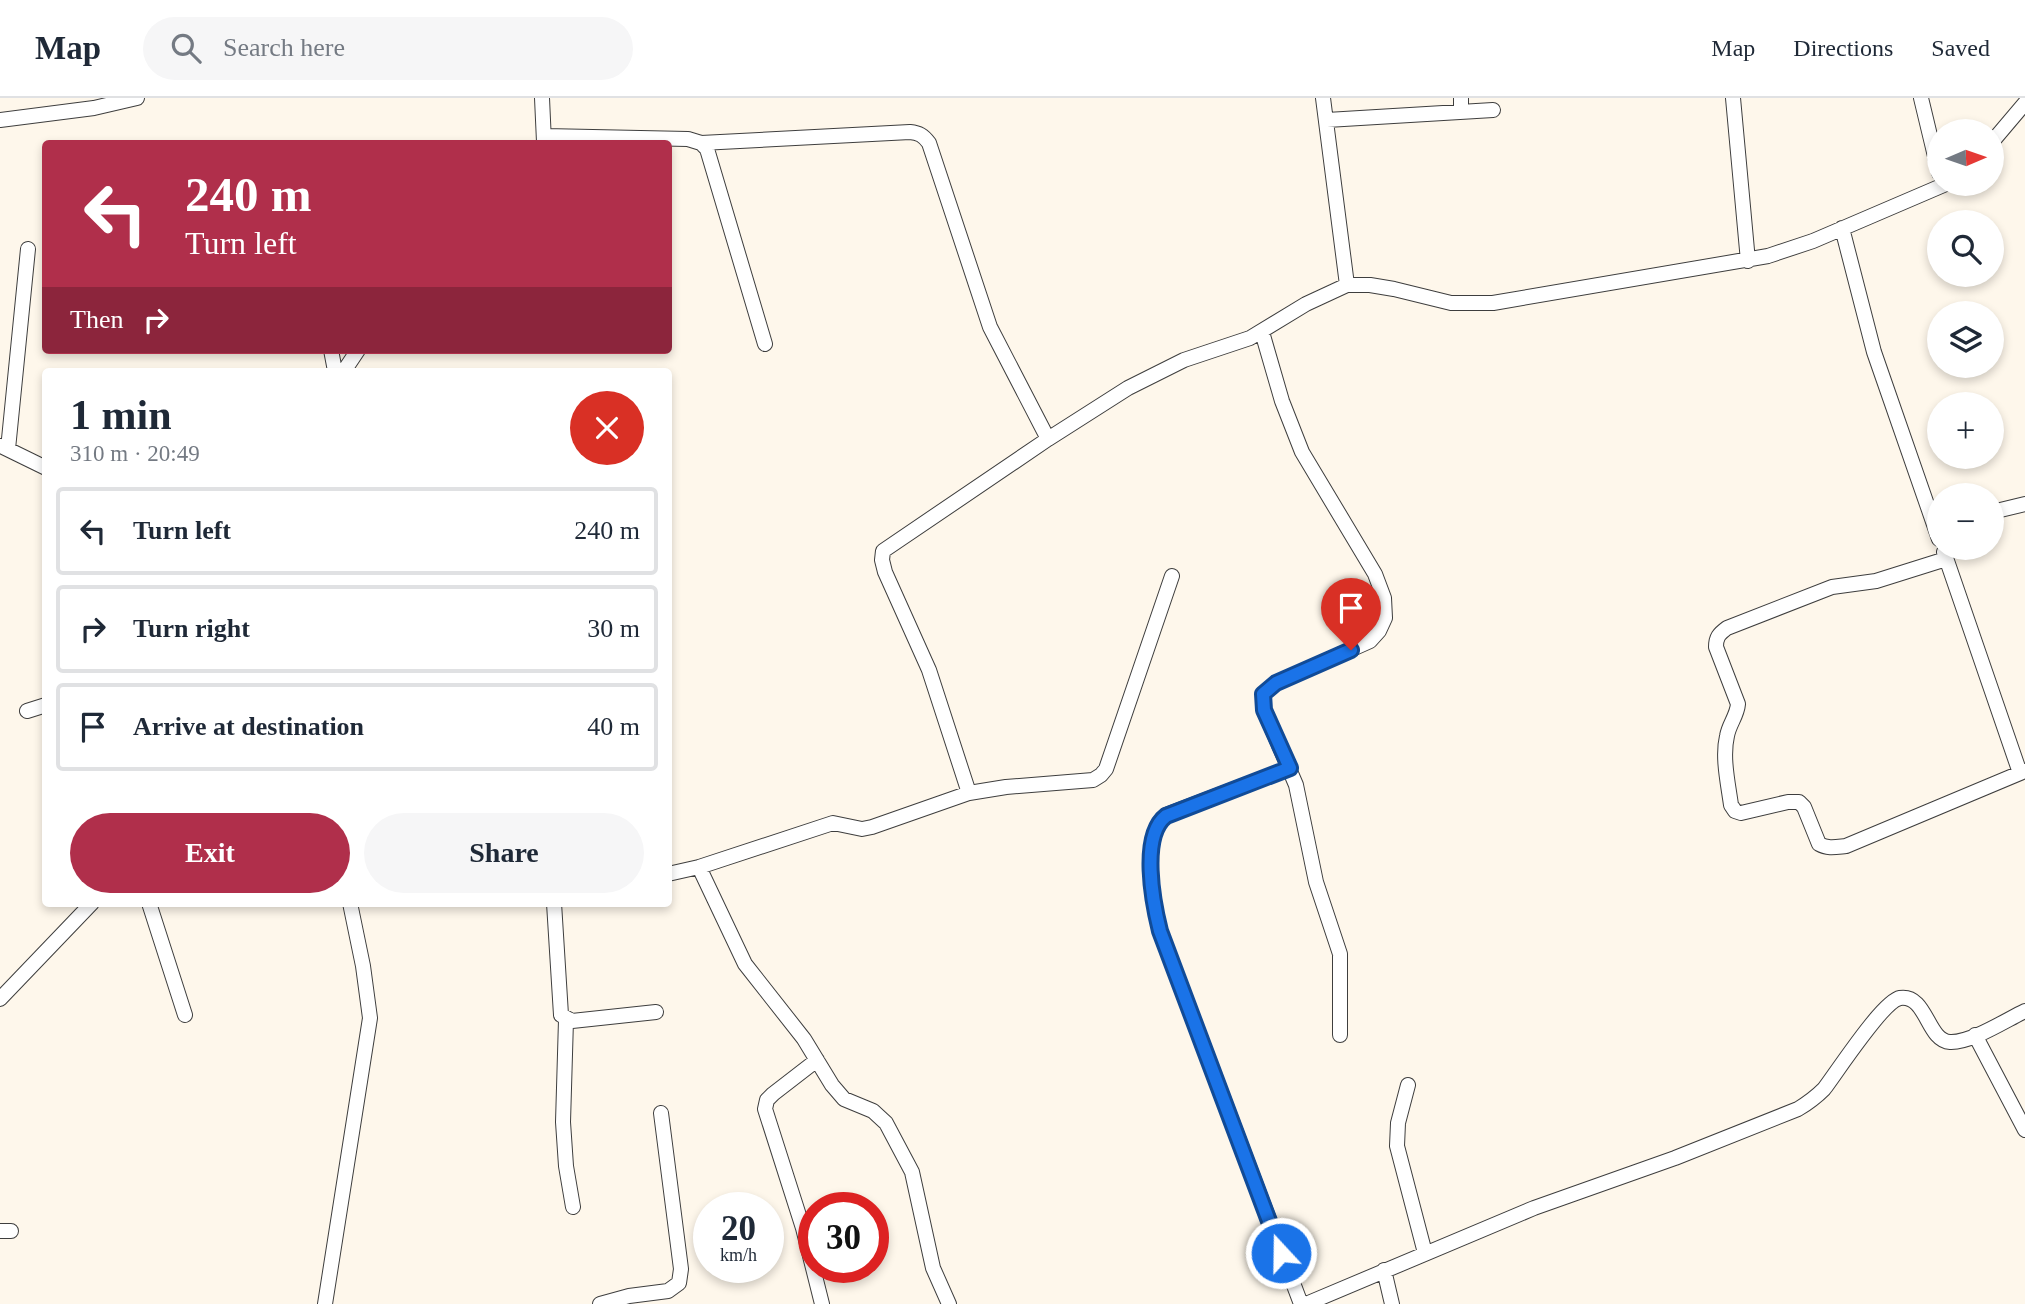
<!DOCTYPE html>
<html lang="en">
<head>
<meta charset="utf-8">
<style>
	:root { --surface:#fff; --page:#f6f6f7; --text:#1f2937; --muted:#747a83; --line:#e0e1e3; --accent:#b02f4b }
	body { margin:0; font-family:"Times New Roman",serif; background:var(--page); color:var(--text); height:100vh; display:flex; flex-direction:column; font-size:26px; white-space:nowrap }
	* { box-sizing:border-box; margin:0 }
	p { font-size:23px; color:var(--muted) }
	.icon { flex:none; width:38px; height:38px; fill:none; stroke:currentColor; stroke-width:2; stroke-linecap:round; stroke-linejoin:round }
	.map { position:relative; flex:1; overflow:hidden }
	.drawer { position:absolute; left:42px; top:270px; width:630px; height:539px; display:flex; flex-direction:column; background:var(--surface); border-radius:7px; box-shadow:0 4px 10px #0003 }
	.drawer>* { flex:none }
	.guide { position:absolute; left:42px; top:42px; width:630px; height:214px; border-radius:7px; box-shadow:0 4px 10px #0003; background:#b02f4b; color:#fff; overflow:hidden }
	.needle { width:46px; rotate:88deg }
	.controls { position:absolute; left:1927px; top:21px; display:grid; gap:14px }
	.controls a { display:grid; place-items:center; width:77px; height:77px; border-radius:50%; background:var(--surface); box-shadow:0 4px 10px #0003; font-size:35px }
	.speed { position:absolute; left:693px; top:1094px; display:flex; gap:14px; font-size:35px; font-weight:700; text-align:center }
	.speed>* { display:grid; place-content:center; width:91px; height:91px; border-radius:50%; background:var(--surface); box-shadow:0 4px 10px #0003; line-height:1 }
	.speed small { font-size:18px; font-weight:400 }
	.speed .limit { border:10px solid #d22; background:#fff; color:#111 }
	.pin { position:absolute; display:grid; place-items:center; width:60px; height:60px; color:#fff; margin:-72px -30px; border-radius:50% 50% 50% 0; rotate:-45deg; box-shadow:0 0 7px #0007 }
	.pin .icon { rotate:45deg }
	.me { position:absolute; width:77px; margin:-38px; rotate:339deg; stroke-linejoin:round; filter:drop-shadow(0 0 5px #0008) }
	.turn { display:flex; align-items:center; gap:24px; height:147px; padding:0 28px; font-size:32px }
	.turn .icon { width:91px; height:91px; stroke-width:2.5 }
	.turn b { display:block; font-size:49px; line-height:60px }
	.then { display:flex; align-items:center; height:66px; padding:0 28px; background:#0003; gap:14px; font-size:26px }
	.round { display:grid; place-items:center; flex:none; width:74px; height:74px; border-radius:37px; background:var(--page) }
	.headline { display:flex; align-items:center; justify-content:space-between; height:119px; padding:0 28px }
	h1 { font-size:42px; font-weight:700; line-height:52px }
	.primary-button { display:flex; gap:14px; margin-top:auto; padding:14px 28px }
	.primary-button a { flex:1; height:80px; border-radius:42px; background:var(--accent); color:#fff; font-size:28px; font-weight:700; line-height:80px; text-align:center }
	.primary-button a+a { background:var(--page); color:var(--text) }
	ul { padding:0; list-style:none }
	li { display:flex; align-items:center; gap:21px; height:88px; margin:0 14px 10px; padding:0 14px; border:4px solid var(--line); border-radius:7px }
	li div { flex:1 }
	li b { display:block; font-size:26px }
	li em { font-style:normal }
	header { display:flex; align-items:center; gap:42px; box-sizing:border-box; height:98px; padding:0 35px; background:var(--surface); border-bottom:2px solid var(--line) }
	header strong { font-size:33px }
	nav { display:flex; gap:38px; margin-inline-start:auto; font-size:24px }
	.search { width:490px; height:63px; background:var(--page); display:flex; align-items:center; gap:18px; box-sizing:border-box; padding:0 24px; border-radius:38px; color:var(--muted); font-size:26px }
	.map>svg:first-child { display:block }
</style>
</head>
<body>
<header>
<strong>Map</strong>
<div class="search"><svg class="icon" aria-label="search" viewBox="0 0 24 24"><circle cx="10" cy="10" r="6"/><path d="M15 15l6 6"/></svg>Search here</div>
<nav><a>Map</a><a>Directions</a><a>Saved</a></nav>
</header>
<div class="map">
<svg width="2025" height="1206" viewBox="0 0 2025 1206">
	<rect width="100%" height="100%" fill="#fef7eb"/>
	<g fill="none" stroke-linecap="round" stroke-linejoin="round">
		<g stroke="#3e3e3e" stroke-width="16">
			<path id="street" d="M 542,0 L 544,44
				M 1323,0 L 1347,187
				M 1461,0 L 1461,14
				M 1733,0 L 1748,163
				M 1921,0 L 1939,75
				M 0,22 L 94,10 L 137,0
				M 1327,22 L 1493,12
				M 545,38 L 688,41 L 701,45 L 707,51 L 765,246
				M 1992,44 L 2025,5
				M 701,45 L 910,34 C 919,35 923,37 929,45 L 990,229 L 1048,341
				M 1842,130 L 1874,254 L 1939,441
				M 1262,234 L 1282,303 L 1302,354 L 1375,476 L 1384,500 L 1385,520 L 1379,533 L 1370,543 L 1276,585 L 1263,596 L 1264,612 L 1296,687 L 1316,784 L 1340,856 L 1340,937
				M 331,252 L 335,273
				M 344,273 L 358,252
				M 1,348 L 46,370
				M 8,351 L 28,151
				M 1992,414 L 2025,406
				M 1944,454 L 2020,675
				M 1946,461 L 1876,483 L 1832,489 L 1727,530 C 1719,536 1716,539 1716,549 L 1738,606 C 1737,618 1729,626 1727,638 C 1722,659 1728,685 1731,707 L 1735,713 L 1741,715 L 1788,704 L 1799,704 L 1804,709 L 1819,746 C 1828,751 1836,749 1846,748 L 2025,673
				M 27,613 L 46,607
				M 1290,670 L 1166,717 C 1140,738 1153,804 1160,833 L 1301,1206
				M 969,695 L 929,572 L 885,474 L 882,462 L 883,453 L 1048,341 L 1128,290 L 1184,262 L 1250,240 L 1306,206 L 1347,187 L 1370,187 L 1394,191 L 1451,205 L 1493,205 L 1768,158 L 1813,143 L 1946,86
				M 699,769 L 745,866 L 804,941 L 832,987 L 844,1001 L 873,1013 L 886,1025 L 912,1074 L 933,1170 L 949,1206
				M 668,776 L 699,769 L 833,725 L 862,731 L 872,729 L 969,695 L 1006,689 L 1093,682 L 1101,677 L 1106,671 L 1172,478
				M 149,805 L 185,917
				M 554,805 L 561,917 L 572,923 L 656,914
				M 0,901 L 92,805
				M 566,922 L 563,1024 L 566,1068 L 573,1109
				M 1975,937 L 2025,1032
				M 817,962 L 773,996 L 767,1002 L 765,1011 L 803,1130 L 822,1206
				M 1408,987 L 1398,1025 L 1397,1048 L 1425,1155
				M 0,1133 L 11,1133
				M 1384,1172 L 1392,1206
				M 325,1206 L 370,920 L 363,868 L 350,805
				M 600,1206 L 629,1198 L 668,1193 L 679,1185 L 681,1171 L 661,1015
				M 1306,1206 L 1534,1110 L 1675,1060 L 1798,1011 C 1808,1005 1816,999 1824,991 C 1837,974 1883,903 1900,900 C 1927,896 1927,943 1950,944 C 1971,945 2006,922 2025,913"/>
		</g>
		<use href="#street" stroke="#fff" stroke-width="14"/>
	</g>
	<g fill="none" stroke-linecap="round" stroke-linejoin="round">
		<g stroke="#114b97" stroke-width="18">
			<path id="route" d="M 1281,1155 L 1160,833 C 1153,805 1140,738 1166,718 L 1290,670 L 1264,612 L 1263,596 L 1276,585 L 1351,552"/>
		</g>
		<use href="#route" stroke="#1a73e8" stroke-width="12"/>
	</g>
</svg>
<div class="controls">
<a><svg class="needle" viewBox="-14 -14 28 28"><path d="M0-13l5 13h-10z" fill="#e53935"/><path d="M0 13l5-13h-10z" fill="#747a83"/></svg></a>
<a><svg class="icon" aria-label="search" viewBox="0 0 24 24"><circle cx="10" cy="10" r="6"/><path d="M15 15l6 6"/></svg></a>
<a><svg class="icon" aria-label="layers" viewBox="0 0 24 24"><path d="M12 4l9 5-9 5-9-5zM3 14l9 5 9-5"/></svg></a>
<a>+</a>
<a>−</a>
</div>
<div class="speed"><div>20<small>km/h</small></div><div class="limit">30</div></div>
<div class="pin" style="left:1351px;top:552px;background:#d93025"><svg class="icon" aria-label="arrive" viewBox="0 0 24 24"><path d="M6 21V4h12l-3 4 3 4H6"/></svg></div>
<svg class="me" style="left:1281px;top:1155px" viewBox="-20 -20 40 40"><circle r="17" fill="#1a73e8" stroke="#fff" stroke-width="3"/><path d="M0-11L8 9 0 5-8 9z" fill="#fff"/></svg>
<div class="guide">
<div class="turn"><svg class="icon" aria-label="left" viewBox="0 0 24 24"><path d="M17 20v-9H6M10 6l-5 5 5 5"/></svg><div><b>240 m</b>Turn left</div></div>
<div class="then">Then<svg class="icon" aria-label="right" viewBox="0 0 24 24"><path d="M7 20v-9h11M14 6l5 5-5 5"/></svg></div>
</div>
<section class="drawer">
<div class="headline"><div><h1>1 min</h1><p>310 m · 20:49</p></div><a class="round" style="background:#d93025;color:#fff"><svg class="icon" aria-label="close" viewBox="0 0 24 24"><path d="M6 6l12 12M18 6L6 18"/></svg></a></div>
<ul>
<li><svg class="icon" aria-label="left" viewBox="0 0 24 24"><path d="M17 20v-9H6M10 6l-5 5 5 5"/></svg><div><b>Turn left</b></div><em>240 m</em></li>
<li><svg class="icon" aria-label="right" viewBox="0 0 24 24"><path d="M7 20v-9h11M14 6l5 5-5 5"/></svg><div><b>Turn right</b></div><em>30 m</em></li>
<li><svg class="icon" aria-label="arrive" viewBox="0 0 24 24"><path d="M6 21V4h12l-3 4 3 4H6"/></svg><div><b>Arrive at destination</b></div><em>40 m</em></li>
</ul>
<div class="primary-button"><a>Exit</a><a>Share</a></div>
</section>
</div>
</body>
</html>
